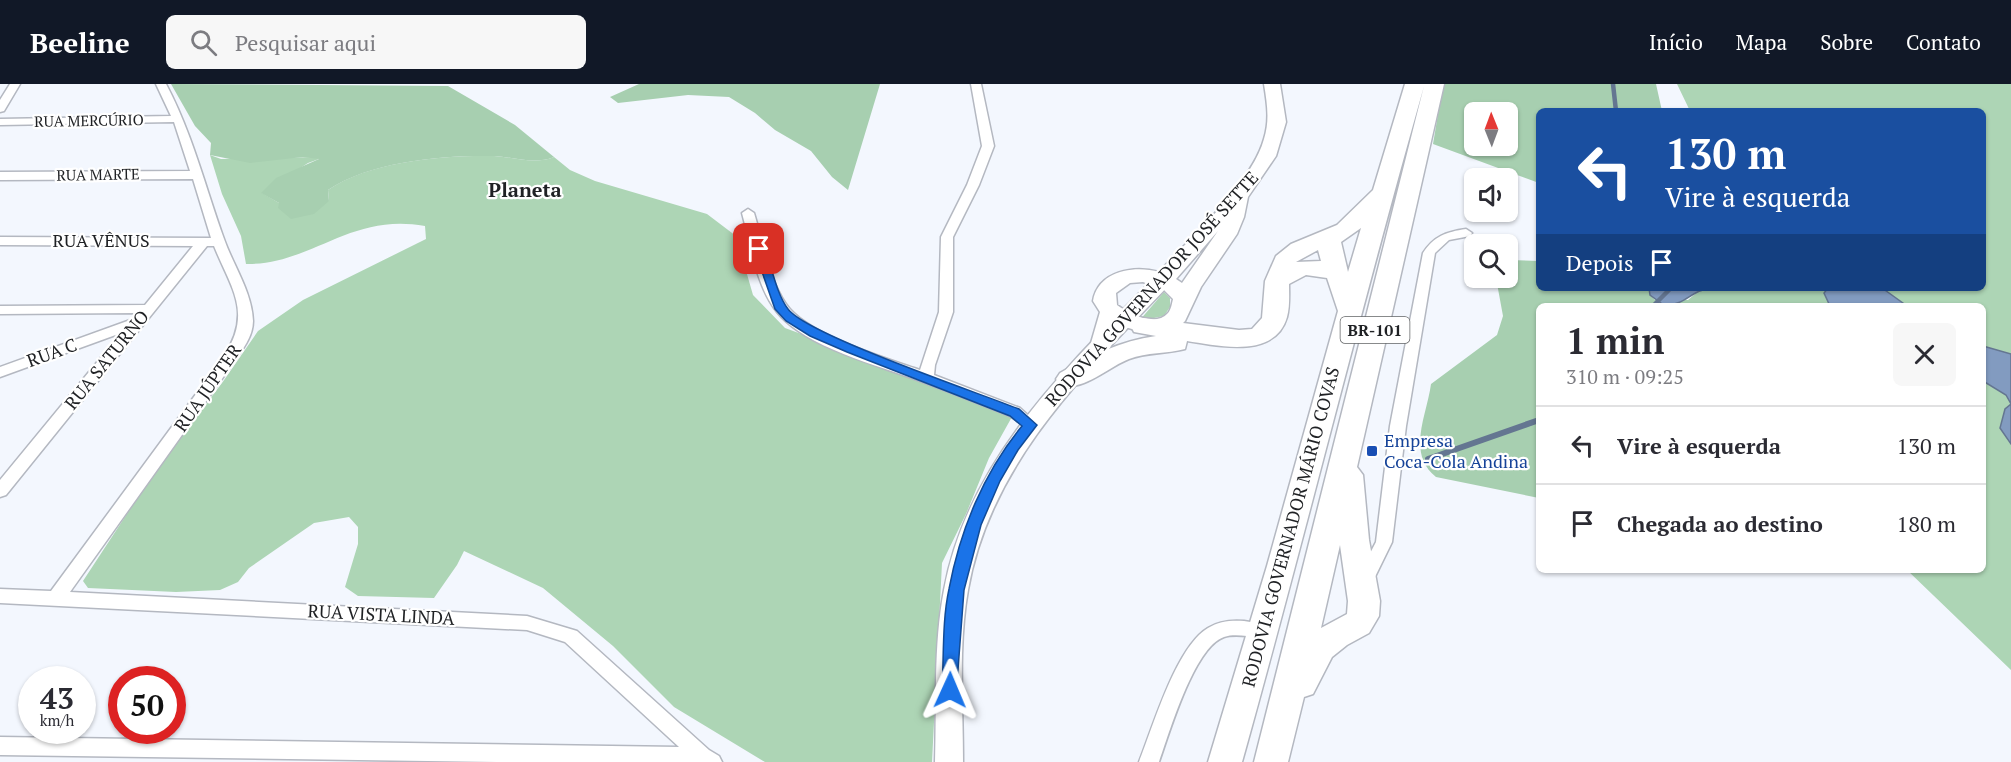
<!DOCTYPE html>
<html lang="pt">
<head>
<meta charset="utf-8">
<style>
	:root { --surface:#fff; --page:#f7f7f7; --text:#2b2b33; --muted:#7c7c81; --line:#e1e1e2; --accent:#111827 }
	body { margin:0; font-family:"PT Serif",serif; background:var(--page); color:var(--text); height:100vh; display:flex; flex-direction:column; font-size:22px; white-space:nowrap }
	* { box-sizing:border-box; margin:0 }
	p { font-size:20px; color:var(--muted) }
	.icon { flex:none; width:33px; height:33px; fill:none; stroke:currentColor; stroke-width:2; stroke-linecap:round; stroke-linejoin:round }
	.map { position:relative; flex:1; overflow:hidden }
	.side { position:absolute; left:1536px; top:219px; width:450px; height:270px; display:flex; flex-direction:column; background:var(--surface); border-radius:9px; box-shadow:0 2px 4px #0004 }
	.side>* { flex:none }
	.guide { position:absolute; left:1536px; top:24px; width:450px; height:183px; border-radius:9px; box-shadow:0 2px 4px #0004; background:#1a4fa0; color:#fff; overflow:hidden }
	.needle { width:39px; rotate:359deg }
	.controls { position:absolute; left:1464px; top:18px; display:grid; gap:12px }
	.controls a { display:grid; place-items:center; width:54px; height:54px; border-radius:9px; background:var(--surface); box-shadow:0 2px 4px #0004; font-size:30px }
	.speed { position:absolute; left:18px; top:582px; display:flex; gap:12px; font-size:30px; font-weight:700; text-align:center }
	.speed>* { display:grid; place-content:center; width:78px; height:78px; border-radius:50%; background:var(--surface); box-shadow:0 2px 4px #0004; line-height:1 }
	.speed small { font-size:15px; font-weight:400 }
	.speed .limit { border:9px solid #d22; background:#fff; color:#111 }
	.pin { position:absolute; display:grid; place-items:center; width:51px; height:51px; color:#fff; margin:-26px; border-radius:12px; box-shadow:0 3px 9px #0006 }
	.me { position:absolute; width:66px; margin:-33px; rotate:1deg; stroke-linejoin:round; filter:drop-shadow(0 0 4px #0008) }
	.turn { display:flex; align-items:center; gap:21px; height:126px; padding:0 30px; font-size:27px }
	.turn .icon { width:78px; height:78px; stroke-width:2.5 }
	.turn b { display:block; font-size:42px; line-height:51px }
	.then { display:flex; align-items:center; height:57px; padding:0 30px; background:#0003; gap:12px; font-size:22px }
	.round { display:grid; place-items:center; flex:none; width:63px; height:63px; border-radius:9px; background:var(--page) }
	.headline { display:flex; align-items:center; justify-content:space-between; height:102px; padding:0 30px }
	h1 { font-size:36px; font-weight:800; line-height:45px }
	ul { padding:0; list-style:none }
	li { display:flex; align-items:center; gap:18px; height:78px; padding:0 30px; border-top:2px solid var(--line) }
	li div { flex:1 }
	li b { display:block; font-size:22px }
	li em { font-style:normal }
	header { display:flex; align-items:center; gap:36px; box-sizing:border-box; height:84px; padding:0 30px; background:var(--accent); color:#fff }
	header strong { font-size:28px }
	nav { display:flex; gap:33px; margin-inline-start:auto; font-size:21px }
	.search { width:420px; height:54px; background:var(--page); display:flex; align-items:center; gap:15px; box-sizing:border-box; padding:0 21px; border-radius:9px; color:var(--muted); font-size:22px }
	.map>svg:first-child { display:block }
</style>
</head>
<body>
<header>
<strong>Beeline</strong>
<div class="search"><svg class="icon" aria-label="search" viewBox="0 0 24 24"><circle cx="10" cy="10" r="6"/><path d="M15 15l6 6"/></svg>Pesquisar aqui</div>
<nav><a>Início</a><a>Mapa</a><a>Sobre</a><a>Contato</a></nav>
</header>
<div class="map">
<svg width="2011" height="678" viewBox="0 0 2011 678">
	<rect width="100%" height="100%" fill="#f3f7fe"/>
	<path fill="#add5b5" d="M 1677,0 L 2011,0 L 2011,586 L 1907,486 L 1983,486 L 1983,222 L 1882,222 L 1888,204 L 1983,204 L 1983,27 L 1690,27 Z
		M 210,71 L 221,75 L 316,73 L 319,75 L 308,79 L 262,109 L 279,119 L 329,117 L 328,106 C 370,77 443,71 494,72 C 513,73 535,81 554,73 L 570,86 L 595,97 L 707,130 L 736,152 L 753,211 L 785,244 L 1008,326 L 1013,331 L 989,374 L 966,430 L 942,479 L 932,678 L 765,678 L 674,623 L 613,562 L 543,504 L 464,467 L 457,481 L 434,514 L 358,512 L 345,503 L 358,460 L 358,443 L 349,433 L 314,439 L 249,484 L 238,498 L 220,506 L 176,508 L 88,504 L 83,497 L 159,381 L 222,299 L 258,247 L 303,216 L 426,155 L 425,142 C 350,128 312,181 246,180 L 241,152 L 222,110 Z
		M 1164,208 L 1170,214 L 1170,223 L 1164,232 L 1139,237 Z"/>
	<path fill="#a7cfb0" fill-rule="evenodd" d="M 171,0 L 448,2 L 515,41 L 554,73 C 535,81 513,73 494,72 C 443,71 371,77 328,106 L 329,117 L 314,130 L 291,135 L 278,124 L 279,119 L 261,109 L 276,94 L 319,75 L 303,73 L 250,79 L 210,71 L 211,59 L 195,42 Z
		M 639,0 L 880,0 L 848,106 L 832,93 L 811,67 L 775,46 L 755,29 L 729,13 L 688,11 L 618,19 L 610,13 Z
		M 1443,0 L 1656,0 L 1662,27 L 1539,27 L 1539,99 L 1433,60 ZM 1474,28 L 1508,28 L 1508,62 L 1474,62 Z
		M 1508,176 L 1539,177 L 1539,204 L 1649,204 L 1650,211 L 1655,216 L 1688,216 L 1701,205 L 1712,204 L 1828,204 L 1824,209 L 1830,222 L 1539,222 L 1539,414 L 1436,393 C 1406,369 1427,331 1431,300 L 1497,251 L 1503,232 L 1496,194 L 1508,194 Z"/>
	<path fill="#829bc0" stroke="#647691" stroke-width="1.5" d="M 1649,204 L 1712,204 C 1691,206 1687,220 1665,222 L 1650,211 Z
		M 1828,204 L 1882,204 L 1907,222 L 1830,222 L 1824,209 Z
		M 1983,262 L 2011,270 L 2011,360 L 2000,344 L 2005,325 L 2011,320 L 2006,311 L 1983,297 Z"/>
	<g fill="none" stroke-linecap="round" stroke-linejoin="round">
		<path stroke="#647691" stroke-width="4.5" d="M 1613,0 L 1616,27
			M 1653,222 L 1671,204"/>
		<path stroke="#647691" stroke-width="6" d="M 1428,375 L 1539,336"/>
		<g stroke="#b4b8c1" stroke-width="3">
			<path id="minor" d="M 10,0 L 20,0 L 4,27 L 0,28 L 0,16 Z
				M 156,0 L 166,0 C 192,49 205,102 224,155 C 233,181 252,208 253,237 C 253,253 242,266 234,278 L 70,508 L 527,532 L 577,547 L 709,666 L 719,672 L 722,678 L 497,678 L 0,671 L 0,653 L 679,663 L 565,558 L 527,546 L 0,519 L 0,505 L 51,507 L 224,272 C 253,228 231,204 214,162 L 207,162 L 6,411 L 0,413 L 0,396 L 121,249 L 0,293 L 0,283 L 133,235 L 137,229 L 0,230 L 0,222 L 145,221 L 193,162 L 0,161 L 0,153 L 211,154 L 193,95 L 0,96 L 0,88 L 190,87 L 174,38 L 0,41 L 0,35 L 171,32 Z
				M 971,0 L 981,0 L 994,62 L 979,101 L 953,153 L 953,228 L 935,281 L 934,291 L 1020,324 L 1039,341 L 1031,346 L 1010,332 C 980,320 950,308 920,297 C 878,281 806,264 777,228 C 756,202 751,161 742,129 L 748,125 L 754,129 C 763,158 768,194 786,220 C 807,251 885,274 920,286 L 939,228 L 941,153 L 967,101 L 982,62 Z
				M 1466,145 L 1472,149 L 1470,152 L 1449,156 L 1435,169 L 1406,342 L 1392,458 L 1371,501 L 1365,503 L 1359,501 L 1356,496 L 1376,458 L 1390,342 L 1423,169 C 1434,152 1446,148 1466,145 Z
				M 1244,537 L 1269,541 L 1272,546 L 1269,551 C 1255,556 1239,548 1224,553 C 1194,563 1169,650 1159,678 L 1139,678 C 1153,643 1176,563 1208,544 C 1219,537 1232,536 1244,537 Z"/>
		</g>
		<g stroke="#b4b8c1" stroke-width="3">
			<path id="secondary" d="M 1163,190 L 1170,192 L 1172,196 L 1170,200 C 1085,289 990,379 968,506 C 958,562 963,621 963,678 L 935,678 C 937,621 933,562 944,506 C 968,375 1067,283 1156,192 Z"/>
		</g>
		<g stroke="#b4b8c1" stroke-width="3">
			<path id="primary" d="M 1264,0 L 1280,0 L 1286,38 L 1276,72 L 1248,113 L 1244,133 L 1237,150 L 1201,203 L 1185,237 L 1180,242 L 1160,248 L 1146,249 L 1118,241 L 1110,264 L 1102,266 L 1094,264 L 1091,259 L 1100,228 L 1093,217 C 1098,187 1134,181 1159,188 C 1191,153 1252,99 1264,55 C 1270,36 1267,19 1264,0 ZM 1218,147 L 1182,199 L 1176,195 ZM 1143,198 L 1164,206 L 1173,215 C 1172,219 1171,226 1168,229 C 1155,244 1128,229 1117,221 L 1116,209 L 1130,199 Z"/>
		</g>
		<g stroke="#b4b8c1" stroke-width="3">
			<path id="motorway" d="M 1405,0 L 1444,0 L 1357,383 L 1363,391 L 1369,456 L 1380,517 L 1379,532 L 1369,549 L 1347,561 L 1332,573 L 1313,610 L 1304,613 L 1288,678 L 1254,678 L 1424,2 C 1360,226 1305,453 1242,678 L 1208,678 L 1267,482 L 1338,227 L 1327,194 L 1306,191 L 1289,200 C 1289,210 1290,222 1287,233 C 1275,275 1219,262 1187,257 L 1185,265 C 1167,270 1147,268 1129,275 C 1108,283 1083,308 1060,301 L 1056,295 L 1060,289 C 1091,271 1121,257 1156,252 L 1134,248 L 1131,242 L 1134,236 L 1143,234 L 1239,246 L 1252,245 L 1262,234 L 1265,197 L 1276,172 L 1291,160 L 1337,141 L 1373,106 ZM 1361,144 L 1348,188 L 1341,158 ZM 1318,166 L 1321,177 L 1296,178 ZM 1340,461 L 1348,517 L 1347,530 L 1321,544 Z"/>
		</g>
		<use href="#minor" fill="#fff" fill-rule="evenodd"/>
		<use href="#secondary" fill="#fff" fill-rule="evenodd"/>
		<use href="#primary" fill="#fff" fill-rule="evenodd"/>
		<use href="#motorway" fill="#fff" fill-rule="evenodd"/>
	</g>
	<path fill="#1a73e8" stroke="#114b97" stroke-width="1.5" d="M 755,162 L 765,165 C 772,183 776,209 788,225 C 807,251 979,309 1019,325 L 1037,341 L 1018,366 L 1000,397 L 981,441 L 964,506 L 956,612 L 950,614 L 944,612 L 942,606 C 944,573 942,537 949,505 C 960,446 984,388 1022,342 L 1010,332 L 847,268 L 810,252 L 786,237 L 775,225 L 754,165 Z"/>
	<rect fill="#1a4fb4" stroke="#fff" stroke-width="2" x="1366" y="361" width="12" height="12" rx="3"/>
	<g text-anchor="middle" stroke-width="4.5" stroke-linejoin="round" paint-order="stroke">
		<g font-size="15" fill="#1f2124" stroke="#fff">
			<text transform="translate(89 37) rotate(-1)" y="5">RUA MERCÚRIO</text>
			<text transform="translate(98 91) rotate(-1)" y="5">RUA MARTE</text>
		</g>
		<rect fill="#fff" stroke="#626466" stroke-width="1.5" x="1340.5" y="233" width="69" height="26" rx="4.5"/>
		<g font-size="16" font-weight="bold" fill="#1f2124">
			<text x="1375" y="252">BR-101</text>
		</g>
		<g font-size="18" fill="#1f2124" stroke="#fff">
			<text x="101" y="163">RUA VÊNUS</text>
			<text transform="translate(1152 205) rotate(-48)" y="6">RODOVIA GOVERNADOR JOSÉ SETTE</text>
			<text transform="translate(52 269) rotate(-20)" y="6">RUA C</text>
			<text transform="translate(107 276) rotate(-51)" y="6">RUA SATURNO</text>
			<text transform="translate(208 304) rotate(-55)" y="6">RUA JÚPTER</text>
			<text transform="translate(1291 443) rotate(-75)" y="6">RODOVIA GOVERNADOR MÁRIO COVAS</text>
			<text transform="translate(381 531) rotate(3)" y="6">RUA VISTA LINDA</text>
		</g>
		<g font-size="18" fill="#164399" stroke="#fff" text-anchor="start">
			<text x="1384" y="363">Empresa<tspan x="1384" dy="21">Coca-Cola Andina</tspan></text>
		</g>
		<g font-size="20" font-weight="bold" fill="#1f2124" stroke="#fff">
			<text x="525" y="113">Planeta</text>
		</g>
	</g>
</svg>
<div class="controls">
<a><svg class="needle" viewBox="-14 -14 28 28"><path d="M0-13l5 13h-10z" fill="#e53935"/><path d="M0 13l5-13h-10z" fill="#7c7c81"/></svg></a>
<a><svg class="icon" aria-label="sound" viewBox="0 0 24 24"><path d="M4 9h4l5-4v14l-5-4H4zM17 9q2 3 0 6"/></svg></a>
<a><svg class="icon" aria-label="search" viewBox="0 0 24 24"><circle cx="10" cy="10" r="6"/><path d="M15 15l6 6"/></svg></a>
</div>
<div class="speed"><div>43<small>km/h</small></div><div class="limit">50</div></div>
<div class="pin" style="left:759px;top:165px;background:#d93025"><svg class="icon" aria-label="arrive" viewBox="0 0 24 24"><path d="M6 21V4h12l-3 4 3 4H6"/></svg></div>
<svg class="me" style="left:950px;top:606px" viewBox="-20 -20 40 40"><path d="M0-17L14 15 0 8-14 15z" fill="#1a73e8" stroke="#fff" stroke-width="4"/></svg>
<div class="guide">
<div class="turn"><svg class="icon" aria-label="left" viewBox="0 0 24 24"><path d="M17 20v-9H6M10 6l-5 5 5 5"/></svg><div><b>130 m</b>Vire à esquerda</div></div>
<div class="then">Depois<svg class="icon" aria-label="arrive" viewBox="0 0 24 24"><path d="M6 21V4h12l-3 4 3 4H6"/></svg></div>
</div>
<section class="side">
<div class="headline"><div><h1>1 min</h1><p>310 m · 09:25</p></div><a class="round"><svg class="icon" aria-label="close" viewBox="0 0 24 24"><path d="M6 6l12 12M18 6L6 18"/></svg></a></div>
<ul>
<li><svg class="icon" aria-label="left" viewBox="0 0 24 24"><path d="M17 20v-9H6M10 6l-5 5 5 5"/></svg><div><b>Vire à esquerda</b></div><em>130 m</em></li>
<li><svg class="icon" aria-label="arrive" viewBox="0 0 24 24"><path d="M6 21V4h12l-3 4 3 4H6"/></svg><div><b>Chegada ao destino</b></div><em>180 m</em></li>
</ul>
</section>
</div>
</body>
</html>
